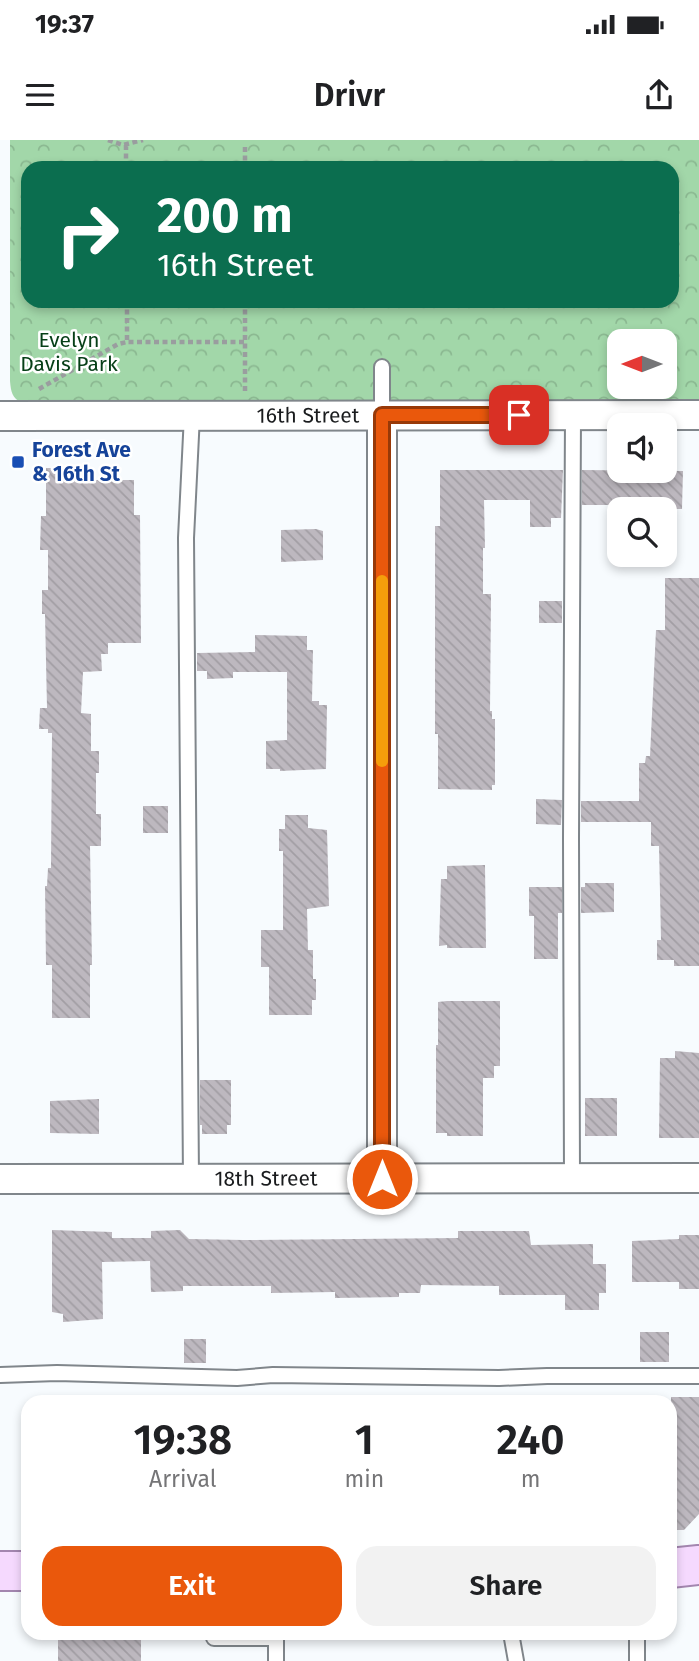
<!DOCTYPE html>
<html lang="en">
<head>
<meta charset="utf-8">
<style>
	:root { --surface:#fff; --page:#f2f2f2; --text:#202124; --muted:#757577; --accent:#ea580c }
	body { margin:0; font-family:"Fira Sans",sans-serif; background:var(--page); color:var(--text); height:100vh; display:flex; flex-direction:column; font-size:26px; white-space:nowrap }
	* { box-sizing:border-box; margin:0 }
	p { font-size:23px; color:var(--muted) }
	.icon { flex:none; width:38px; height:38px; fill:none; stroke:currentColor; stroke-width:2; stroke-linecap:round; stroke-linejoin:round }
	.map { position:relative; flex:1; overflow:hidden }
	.side { position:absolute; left:21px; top:1255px; width:656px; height:245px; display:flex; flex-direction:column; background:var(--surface); border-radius:21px; box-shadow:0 4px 10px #0003 }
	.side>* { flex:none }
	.banner { position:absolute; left:21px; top:21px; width:658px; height:147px; border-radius:21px; box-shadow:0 4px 10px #0003; background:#0b6e4f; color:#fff; overflow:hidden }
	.needle { width:46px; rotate:270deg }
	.controls { position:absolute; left:607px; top:189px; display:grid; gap:14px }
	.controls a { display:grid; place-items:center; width:70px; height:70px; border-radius:14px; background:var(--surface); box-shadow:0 4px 10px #0003; font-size:35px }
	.pin { position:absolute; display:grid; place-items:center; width:60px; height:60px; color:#fff; margin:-30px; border-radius:14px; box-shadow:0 4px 10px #0006 }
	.me { position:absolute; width:77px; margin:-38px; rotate:0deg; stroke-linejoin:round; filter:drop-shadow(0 0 5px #0008) }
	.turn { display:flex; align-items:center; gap:24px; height:147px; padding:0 21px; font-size:32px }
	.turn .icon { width:91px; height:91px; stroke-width:2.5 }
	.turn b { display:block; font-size:49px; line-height:60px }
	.eta { display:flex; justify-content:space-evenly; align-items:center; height:119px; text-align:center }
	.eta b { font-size:42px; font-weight:600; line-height:49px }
	.primary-button { display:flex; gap:14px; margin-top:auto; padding:14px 21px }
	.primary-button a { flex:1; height:80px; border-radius:21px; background:var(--accent); color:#fff; font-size:28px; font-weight:600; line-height:80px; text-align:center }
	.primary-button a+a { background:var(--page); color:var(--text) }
	.status { display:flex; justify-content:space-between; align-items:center; height:49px; padding:0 35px; background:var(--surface); direction:ltr }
	.status svg { height:19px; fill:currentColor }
	header { display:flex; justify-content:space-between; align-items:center; height:91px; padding:0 21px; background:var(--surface); font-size:32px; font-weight:600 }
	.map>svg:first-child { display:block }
</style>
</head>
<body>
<div class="status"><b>19:37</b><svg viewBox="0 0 49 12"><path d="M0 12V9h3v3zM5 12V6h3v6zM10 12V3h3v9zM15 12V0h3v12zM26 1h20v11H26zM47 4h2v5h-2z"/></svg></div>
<header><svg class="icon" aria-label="menu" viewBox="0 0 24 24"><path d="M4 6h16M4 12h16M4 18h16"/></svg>Drivr<svg class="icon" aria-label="share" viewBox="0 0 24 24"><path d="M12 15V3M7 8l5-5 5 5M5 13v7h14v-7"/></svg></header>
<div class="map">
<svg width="699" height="1521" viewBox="0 0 699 1521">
	<defs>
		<pattern id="park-crowns" width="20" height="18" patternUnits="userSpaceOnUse" patternTransform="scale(1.75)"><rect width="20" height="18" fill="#a2d7a9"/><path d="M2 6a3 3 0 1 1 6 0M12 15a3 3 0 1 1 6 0" fill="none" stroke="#8bb891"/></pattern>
		<pattern id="building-back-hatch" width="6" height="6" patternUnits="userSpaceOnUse" patternTransform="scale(1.75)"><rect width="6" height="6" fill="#bdb8bf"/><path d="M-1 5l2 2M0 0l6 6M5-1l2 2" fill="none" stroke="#a29ea4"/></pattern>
	</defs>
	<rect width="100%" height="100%" fill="#f7fbfe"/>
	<path fill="url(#park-crowns)" fill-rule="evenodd" d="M 10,0 L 699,0 L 699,264 L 22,263 C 12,258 11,252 10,241 ZM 28,28 L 672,28 L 672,161 L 28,161 ZM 620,201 L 665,201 L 665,247 L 620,247 Z"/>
	<path fill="url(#building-back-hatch)" d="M 46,328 L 82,328 L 82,330 L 90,330 L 90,340 L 134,340 L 134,375 L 140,375 L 141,503 L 108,503 L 108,514 L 101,514 L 102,531 L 83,532 L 81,573 L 91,574 L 91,611 L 99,611 L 99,633 L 96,633 L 96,674 L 101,674 L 101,706 L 90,706 L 92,825 L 90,825 L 90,878 L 52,878 L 52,825 L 46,825 L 45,746 L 47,746 L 48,728 L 51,728 L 52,593 L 48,593 L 48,589 L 39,589 L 40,568 L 47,568 L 45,474 L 42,474 L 42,450 L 48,450 L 48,410 L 40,410 L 41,376 L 46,376 Z
		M 440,330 L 563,330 L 561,378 L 551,378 L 551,387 L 530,387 L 530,360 L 484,360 L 485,408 L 483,408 L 483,454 L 491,454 L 490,571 L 492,571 L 492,579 L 495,579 L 495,645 L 492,645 L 492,650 L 438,649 L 438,594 L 435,594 L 435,386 L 440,386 Z
		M 582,330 L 683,331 L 682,369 L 648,369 L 648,365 L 582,365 Z
		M 316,389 L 323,391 L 323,420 L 281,422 L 281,390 Z
		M 665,438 L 699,438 L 699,826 L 674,826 L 674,820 L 657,820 L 657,800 L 661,800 L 659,706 L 651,706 L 651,682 L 581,682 L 581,661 L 639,661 L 639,623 L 645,623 L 646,616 L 650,616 L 656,490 L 665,490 Z
		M 539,461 L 562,461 L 562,483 L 539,483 Z
		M 255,495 L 307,496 L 307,510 L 313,510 L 312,561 L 319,561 L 319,565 L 327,565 L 326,629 L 280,631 L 280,629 L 266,629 L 266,601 L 287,600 L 287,532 L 233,532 L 233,538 L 207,539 L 207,531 L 197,531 L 197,513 L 255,512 Z
		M 536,659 L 562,660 L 561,685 L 536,684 Z
		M 143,666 L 168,666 L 168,693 L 143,693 Z
		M 285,675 L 308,675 L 308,688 L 327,690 L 329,766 L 307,769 L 308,810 L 313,810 L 313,839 L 316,839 L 316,860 L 312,860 L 312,875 L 269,875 L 269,827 L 261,827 L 261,790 L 283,790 L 283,711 L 279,711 L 279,689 L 285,689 Z
		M 485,725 L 486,808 L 447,808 L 447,805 L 439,806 L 441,739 L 447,739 L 447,726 Z
		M 585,743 L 614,743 L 614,772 L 581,773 L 581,747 L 585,747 Z
		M 529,747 L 562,747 L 562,773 L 558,773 L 558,819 L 534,819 L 534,776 L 529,776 Z
		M 447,861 L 500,861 L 500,926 L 494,926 L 494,938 L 483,938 L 483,996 L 447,996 L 447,993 L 436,993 L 436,905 L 438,905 L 438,862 Z
		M 675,911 L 699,913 L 699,998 L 659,998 L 660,918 L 675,918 Z
		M 200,940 L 231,940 L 231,985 L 227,985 L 227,994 L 202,994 L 202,985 L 200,985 Z
		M 585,958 L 617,958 L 617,996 L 585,996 Z
		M 99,959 L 99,994 L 50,993 L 50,961 Z
		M 52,1090 L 112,1092 L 112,1098 L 151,1098 L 151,1091 L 180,1090 L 189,1099 L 243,1100 L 458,1098 L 458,1091 L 529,1091 L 531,1105 L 593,1104 L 593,1124 L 606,1124 L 606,1153 L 599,1153 L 599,1170 L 565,1170 L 565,1155 L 499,1155 L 499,1146 L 421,1145 L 420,1153 L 399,1153 L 399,1157 L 335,1158 L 335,1152 L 271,1153 L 271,1146 L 183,1146 L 183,1151 L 151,1152 L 150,1121 L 102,1122 L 103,1179 L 63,1182 L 63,1174 L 52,1172 Z
		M 679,1095 L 699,1095 L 699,1149 L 679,1149 L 679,1142 L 632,1142 L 632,1101 L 679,1099 Z
		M 640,1192 L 669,1192 L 669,1222 L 640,1222 Z
		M 184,1199 L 206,1199 L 206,1223 L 184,1223 Z
		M 671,1257 L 699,1257 L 699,1374 L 684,1390 L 670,1390 Z
		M 58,1493 L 141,1493 L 141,1521 L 58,1521 Z"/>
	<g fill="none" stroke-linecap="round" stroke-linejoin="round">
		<g stroke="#80868b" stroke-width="18">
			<path id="service" d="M 382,227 L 382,275
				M 572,1038 L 571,698 L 573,275
				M 191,1039 L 186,398 L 192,275
				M 0,1235 L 57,1233 L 237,1238 L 273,1235 L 499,1238 L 547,1236 L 699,1236
				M 276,1493 L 276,1521
				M 511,1493 L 516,1521
				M 637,1493 L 637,1521
				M 214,1498 L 276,1498"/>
		</g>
		<g stroke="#80868b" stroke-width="32">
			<g id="minor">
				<path d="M 382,275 L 382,1039"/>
				<path id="s1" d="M 0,276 L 699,275"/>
				<path id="s2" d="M 0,1039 L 699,1038"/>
			</g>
		</g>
		<g stroke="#a386af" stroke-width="42">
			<path id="primary" d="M 670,1428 L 699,1425
				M 0,1431 L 28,1431"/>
		</g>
		<path stroke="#9a9d9f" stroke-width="4.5" stroke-dasharray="5 3.5" stroke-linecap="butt" d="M 108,0 L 123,5 L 143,0
			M 126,5 L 126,28
			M 245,7 L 245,28
			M 127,161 L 127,202 L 245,202
			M 245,161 L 245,251
			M 39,249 L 118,204 L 127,202"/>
		<use href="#service" stroke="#fff" stroke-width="14"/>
		<use href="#minor" stroke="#fff" stroke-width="28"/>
		<use href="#primary" stroke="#f5d9fe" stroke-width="38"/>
	</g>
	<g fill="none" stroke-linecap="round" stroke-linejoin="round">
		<g stroke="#983908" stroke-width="18">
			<path id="route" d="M 382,1039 L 382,275 L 519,275"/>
		</g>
		<use href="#route" stroke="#ea580c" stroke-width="12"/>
		<path stroke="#f59e0b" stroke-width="12" d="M 382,441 L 382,621"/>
	</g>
	<rect fill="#1a4fb4" stroke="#fff" stroke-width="2.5" x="11" y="315" width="14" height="14" rx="3.5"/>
	<g text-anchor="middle" stroke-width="5" stroke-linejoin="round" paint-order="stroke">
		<g font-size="21" fill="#063f17" stroke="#fff">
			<text x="69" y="207">Evelyn<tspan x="69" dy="24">Davis Park</tspan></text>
		</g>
		<g font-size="21" fill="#191b1d" stroke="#fff">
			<text dy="7" stroke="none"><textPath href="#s1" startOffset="308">16th Street</textPath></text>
			<text dy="7" stroke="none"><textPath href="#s2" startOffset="266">18th Street</textPath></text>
		</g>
		<g font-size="21" font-weight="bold" fill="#164399" stroke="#fff" text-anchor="start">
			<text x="32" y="317">Forest Ave<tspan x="32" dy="24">&amp; 16th St</tspan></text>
		</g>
	</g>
</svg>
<div class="controls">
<a><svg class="needle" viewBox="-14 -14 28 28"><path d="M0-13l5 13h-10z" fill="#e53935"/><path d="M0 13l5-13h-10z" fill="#757577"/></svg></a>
<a><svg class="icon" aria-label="sound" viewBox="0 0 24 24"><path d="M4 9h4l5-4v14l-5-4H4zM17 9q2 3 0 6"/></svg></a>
<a><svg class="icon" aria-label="search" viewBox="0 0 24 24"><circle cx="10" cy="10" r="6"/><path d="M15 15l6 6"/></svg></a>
</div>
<div class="pin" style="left:519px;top:275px;background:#d93025"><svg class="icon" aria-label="arrive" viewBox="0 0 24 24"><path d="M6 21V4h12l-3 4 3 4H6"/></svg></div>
<svg class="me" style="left:382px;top:1039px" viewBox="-20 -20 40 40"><circle r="17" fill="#ea580c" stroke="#fff" stroke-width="3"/><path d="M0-11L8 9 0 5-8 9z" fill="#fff"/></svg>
<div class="banner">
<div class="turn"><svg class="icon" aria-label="right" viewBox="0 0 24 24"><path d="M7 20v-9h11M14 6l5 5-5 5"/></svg><div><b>200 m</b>16th Street</div></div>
</div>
<section class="side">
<div class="eta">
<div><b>19:38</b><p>Arrival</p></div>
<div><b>1</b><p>min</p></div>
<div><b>240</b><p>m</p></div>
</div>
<div class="primary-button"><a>Exit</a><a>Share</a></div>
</section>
</div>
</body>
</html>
